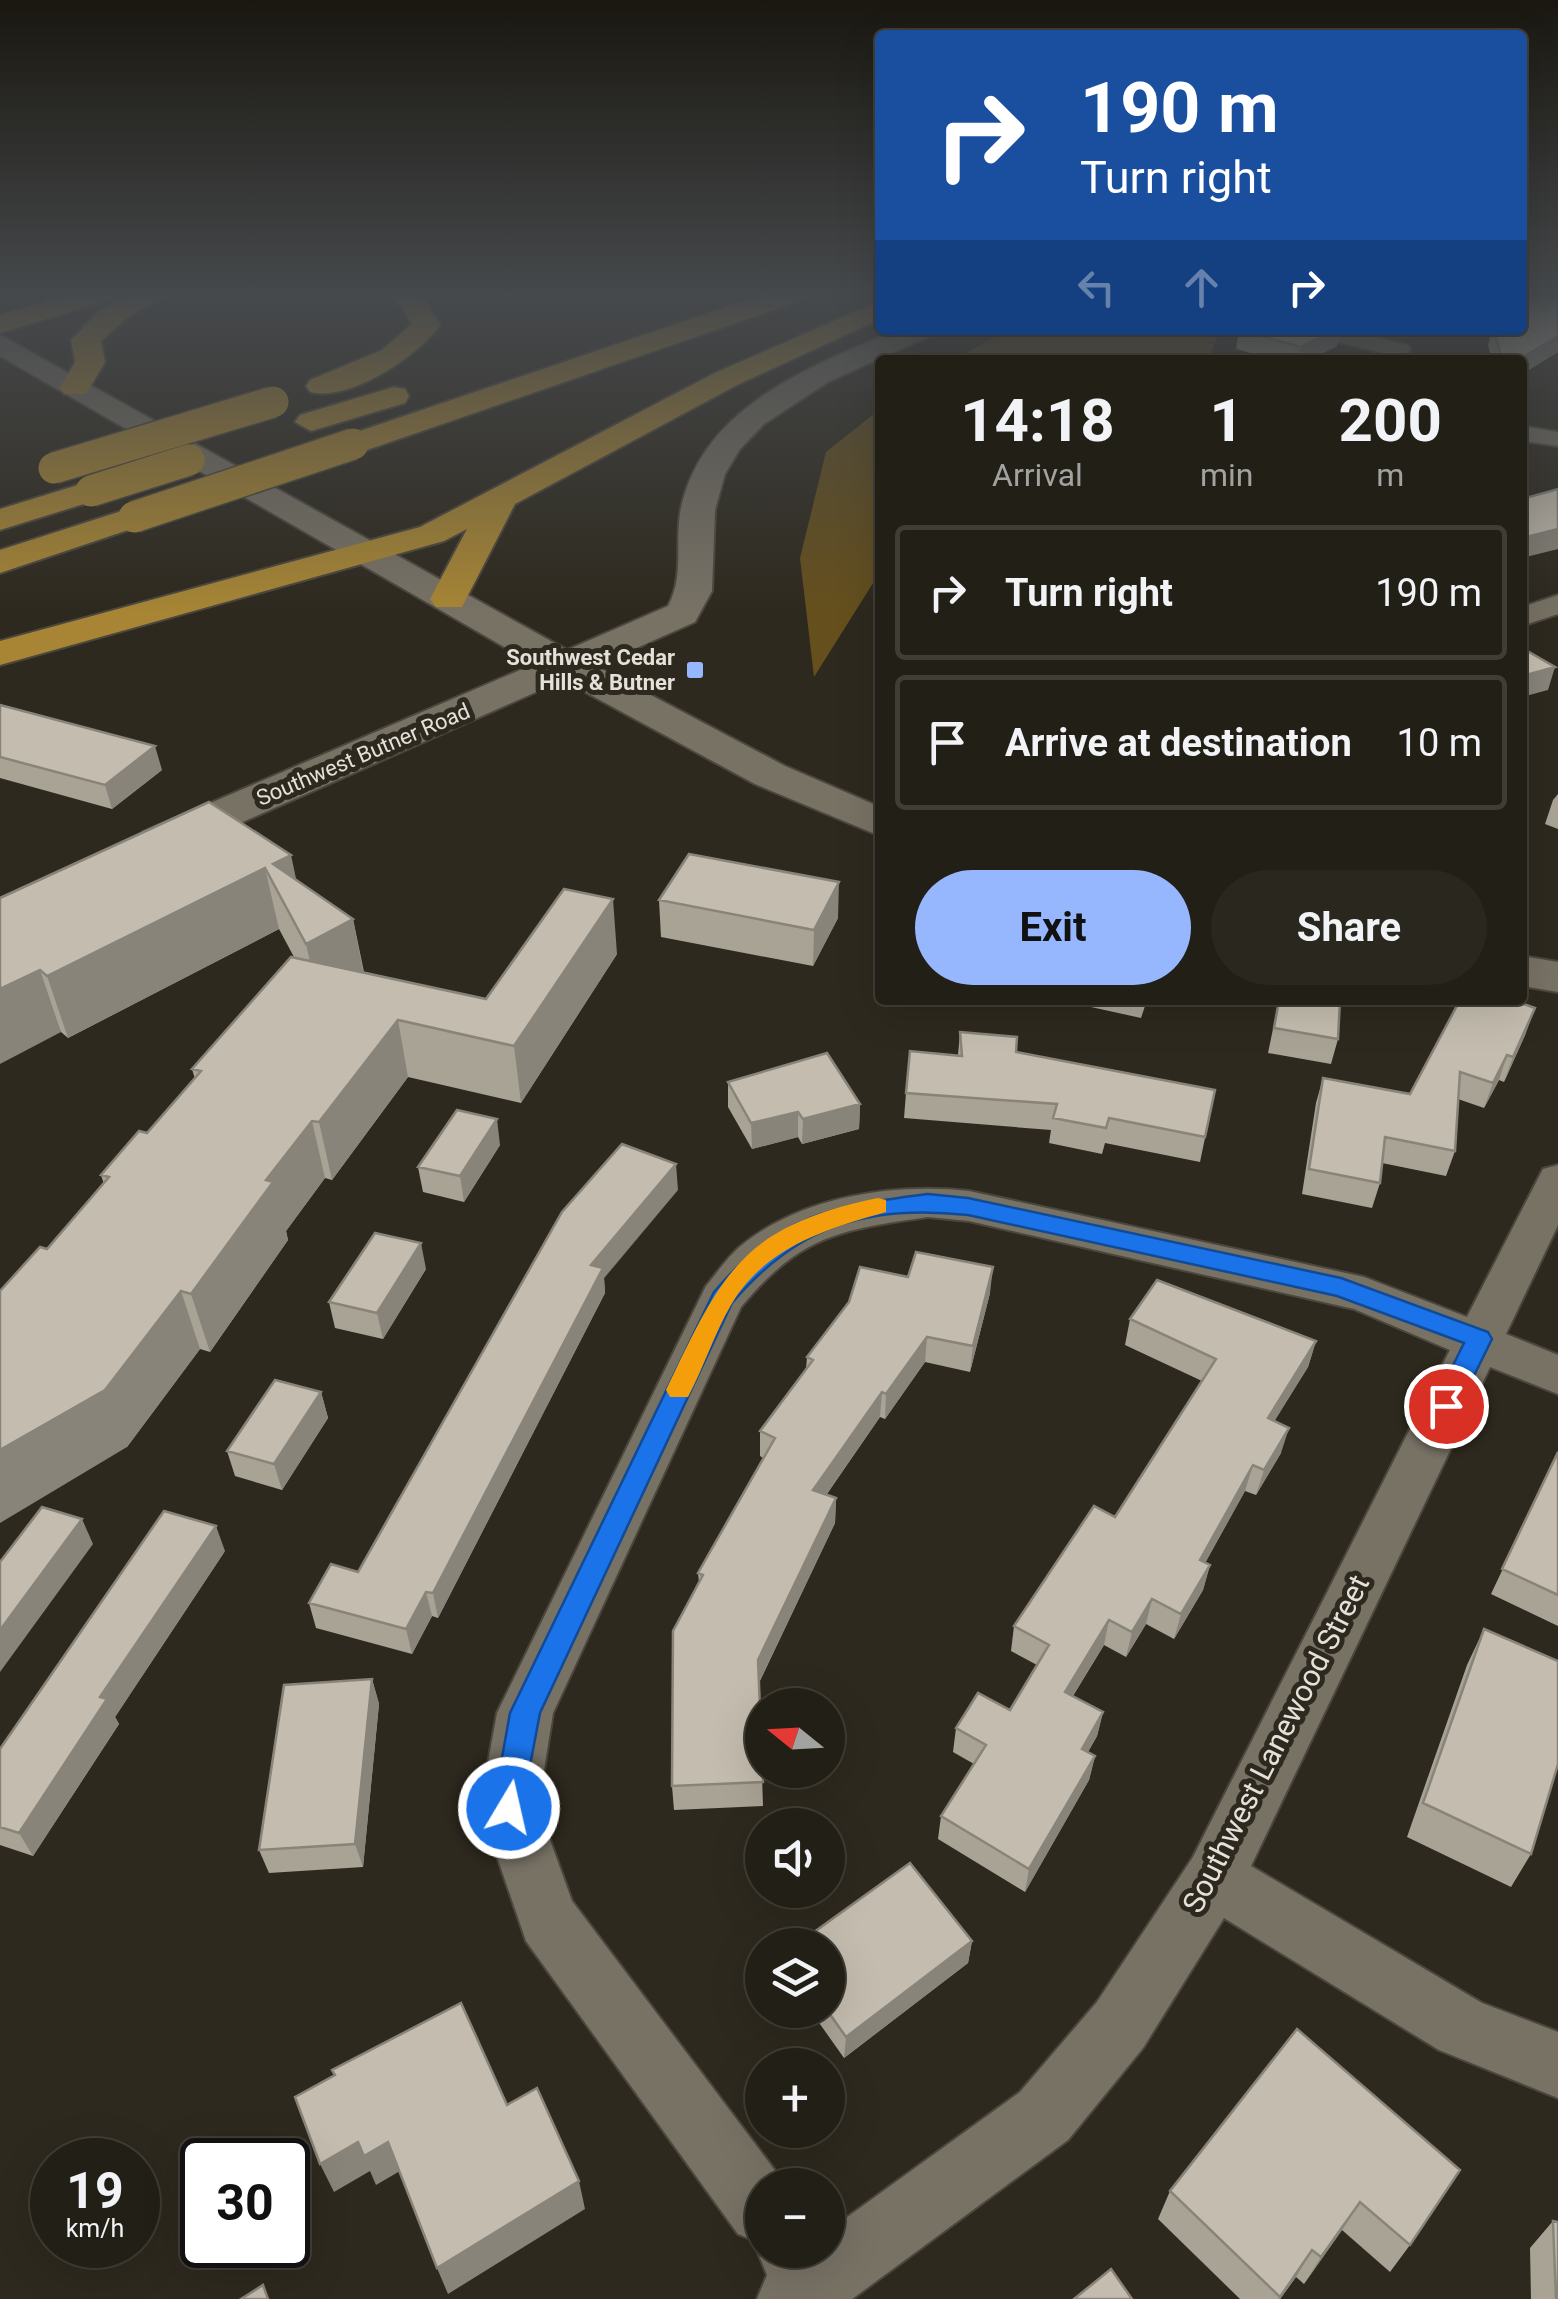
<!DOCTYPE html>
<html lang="en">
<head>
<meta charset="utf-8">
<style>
	:root { --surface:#221f16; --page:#2a271f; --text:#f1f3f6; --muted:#a2a2a1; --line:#3f3d35; --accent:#96b6fd }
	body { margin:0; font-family:Roboto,sans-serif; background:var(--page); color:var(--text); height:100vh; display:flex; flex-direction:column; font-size:38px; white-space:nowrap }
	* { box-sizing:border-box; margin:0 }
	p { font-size:32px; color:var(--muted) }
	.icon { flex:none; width:55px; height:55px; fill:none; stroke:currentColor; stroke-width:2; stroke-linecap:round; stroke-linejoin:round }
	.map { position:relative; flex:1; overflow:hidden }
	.sheet { position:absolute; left:875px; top:355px; width:652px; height:650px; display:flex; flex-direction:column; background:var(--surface); border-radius:10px; box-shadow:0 10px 40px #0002,0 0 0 2px var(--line) }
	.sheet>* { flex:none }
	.banner { position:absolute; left:875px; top:30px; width:652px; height:305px; border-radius:10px; box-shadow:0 10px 40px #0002,0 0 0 2px var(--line); background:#1a4fa0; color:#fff; overflow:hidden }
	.needle { width:65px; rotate:288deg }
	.controls { position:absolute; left:745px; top:1688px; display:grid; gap:20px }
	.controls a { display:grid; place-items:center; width:100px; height:100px; border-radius:50%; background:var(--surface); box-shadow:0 10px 40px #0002,0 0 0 2px var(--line); font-size:50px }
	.speed { position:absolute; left:30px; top:2138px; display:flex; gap:20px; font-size:50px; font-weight:700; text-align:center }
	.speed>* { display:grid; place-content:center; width:130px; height:130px; border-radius:50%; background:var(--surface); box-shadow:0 10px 40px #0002,0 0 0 2px var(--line); line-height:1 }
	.speed small { font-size:25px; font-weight:400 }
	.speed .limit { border:5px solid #111; border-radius:15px; background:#fff; color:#111 }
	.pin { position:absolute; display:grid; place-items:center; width:85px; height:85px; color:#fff; margin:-42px; border:5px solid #fff; border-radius:50%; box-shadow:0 2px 10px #0007 }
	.me { position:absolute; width:110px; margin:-55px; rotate:9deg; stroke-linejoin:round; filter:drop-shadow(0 0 8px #0008) }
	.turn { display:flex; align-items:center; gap:35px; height:210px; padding:0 40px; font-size:45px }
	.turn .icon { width:130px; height:130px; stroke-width:2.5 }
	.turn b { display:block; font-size:70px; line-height:85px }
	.lanes { display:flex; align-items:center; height:95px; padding:0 40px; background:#0003; justify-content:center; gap:50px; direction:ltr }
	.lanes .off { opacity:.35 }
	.eta { display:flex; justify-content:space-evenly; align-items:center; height:170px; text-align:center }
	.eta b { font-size:60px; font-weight:700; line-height:70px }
	.primary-button { display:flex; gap:20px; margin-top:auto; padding:20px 40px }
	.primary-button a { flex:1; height:115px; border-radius:60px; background:var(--accent); color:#111; font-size:40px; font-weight:700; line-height:115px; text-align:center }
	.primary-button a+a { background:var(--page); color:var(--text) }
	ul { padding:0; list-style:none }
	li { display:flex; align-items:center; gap:30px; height:135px; margin:0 20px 15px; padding:0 20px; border:5px solid var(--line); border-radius:10px }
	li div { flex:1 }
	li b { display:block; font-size:38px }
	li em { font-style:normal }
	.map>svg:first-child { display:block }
</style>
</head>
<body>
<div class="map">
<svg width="1558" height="2299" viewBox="0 0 1558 2299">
	<rect width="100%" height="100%" fill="#2e291e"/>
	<path fill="#654f1c" d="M 1007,330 L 1220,330 L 1208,360 L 954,360 Z
		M 880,409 L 880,572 L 814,677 L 800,558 L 826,452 Z"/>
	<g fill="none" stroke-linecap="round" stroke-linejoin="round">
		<g stroke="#4c473e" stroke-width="4">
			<path id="street" d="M 1305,330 L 1344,330 L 1408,345 L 1411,350 L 1400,357 L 1308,335 Z
				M 1522,426 L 1558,432 L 1558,446 L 1522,441 Z
				M 1558,595 L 1558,614 L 1522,626 L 1522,607 Z
				M 1558,1165 L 1558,1225 L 1506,1334 L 1558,1355 L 1558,1394 L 1490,1367 L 1251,1866 L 1482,2003 L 1558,2032 L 1558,2098 L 1439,2050 L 1224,1918 L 1143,2048 L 1068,2140 L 852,2299 L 757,2299 L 767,2275 L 757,2250 L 760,2243 L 738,2234 L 526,1941 L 480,1807 L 497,1713 L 706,1286 C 717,1273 728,1256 742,1245 C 803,1196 893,1183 969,1191 L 1364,1277 L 1467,1317 L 1543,1169 ZM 928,1217 L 969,1221 L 1354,1309 L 1450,1350 L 1193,1857 L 1097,2002 L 1020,2092 L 828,2231 L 828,2250 L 762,2250 L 762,2185 L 786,2185 L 572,1901 L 538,1807 L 553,1713 L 741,1307 C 801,1235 839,1230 928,1217 Z"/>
		</g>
		<g stroke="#4c473e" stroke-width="4">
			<path id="secondary" d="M 896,330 L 934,330 L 930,336 L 828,382 L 764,424 L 740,449 L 725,474 L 715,510 L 712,591 L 695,622 L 596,666 L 785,766 L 880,807 L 880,836 L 755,784 L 563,680 L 175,852 L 159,856 L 143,852 L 136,842 L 143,832 L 534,664 L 0,356 L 0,335 L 567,650 L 668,606 C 685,575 674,541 681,508 C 703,406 810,367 896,330 Z
				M 1522,956 L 1558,962 L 1558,992 L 1522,986 Z"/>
		</g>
		<g stroke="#4c473e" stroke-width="4">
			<path id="highway" d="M 77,292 L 120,292 L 116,298 L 0,333 L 0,315 Z
				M 134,292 L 174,292 L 129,316 L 101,341 L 105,362 L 86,394 L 64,394 L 60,388 L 75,362 L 71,340 L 100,310 Z
				M 381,292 L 421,294 L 440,325 C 418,356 350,402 310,392 L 306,386 L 310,380 L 382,350 L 412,324 L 401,306 Z
				M 771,292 L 812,292 L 808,298 L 364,451 L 342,451 L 337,444 L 342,437 Z
				M 880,301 L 880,319 L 737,385 L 515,504 L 462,607 L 436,607 L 430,599 L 467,529 L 444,541 L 0,665 L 0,641 L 420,527 L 715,373 Z
				M 394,387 L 405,389 L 409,396 L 405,403 L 311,431 L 295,422 L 300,415 Z
				M 91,481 L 103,484 L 108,491 L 103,498 L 0,530 L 0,509 Z
				M 134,507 L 146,510 L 151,517 L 146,524 L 0,573 L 0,550 Z"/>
		</g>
		<use href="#street" fill="#787265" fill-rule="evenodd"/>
		<use href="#secondary" fill="#787265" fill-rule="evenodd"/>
		<use href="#highway" fill="#a78534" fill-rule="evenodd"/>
		<g stroke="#4c473e" stroke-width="34" stroke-linecap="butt">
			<path id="highway-bridge" d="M 54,468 L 273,402
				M 91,491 L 189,460
				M 134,517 L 353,444"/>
		</g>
		<use href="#highway-bridge" stroke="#a78534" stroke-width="31"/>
	</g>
	<path fill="#a9a396" d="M 1522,292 L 1558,292 L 1558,352 L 1522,374 L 1522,360 L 1492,360 L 1488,345 L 1492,330 L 1522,330 L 1524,308 L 1522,308 Z
		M 1239,330 L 1340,330 L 1337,346 L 1309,360 L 1276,360 L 1236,349 Z
		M 0,705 L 162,770 L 112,809 L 0,778 Z
		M 1558,794 L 1558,829 L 1545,824 L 1553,800 Z
		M 209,802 L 296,880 L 353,919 L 364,972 L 486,999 L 617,954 L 521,1103 L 408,1077 L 332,1180 L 325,1178 L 286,1231 L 288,1240 L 210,1352 L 200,1349 L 127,1447 L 47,1249 L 104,1184 L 101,1175 L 147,1133 L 195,1079 L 192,1069 L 294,957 L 279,929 L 68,1038 L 61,1032 L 0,898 Z
		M 659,900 L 838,918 L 813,966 L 661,937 Z
		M 1083,1000 L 1147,1000 L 1141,1018 L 1082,1005 Z
		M 1279,1000 L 1340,1000 L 1338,1039 L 1331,1064 L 1268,1053 Z
		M 960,1032 L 1016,1052 L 1215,1090 L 1200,1162 L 1105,1143 L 1102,1154 L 1049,1143 L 1051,1130 L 904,1118 L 906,1093 L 958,1055 Z
		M 1526,1033 L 1504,1082 L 1499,1080 L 1484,1108 L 1458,1099 L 1455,1151 L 1446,1176 L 1382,1163 L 1380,1183 L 1372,1208 L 1302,1194 L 1316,1103 L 1323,1078 L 1410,1094 Z
		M 728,1082 L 860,1104 L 859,1129 L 802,1144 L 798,1137 L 752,1149 L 728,1107 Z
		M 500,1145 L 464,1202 L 423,1192 L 418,1167 Z
		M 678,1190 L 604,1278 L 605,1293 L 438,1618 L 432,1616 L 412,1654 L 316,1628 L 309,1603 L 358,1572 Z
		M 426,1269 L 383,1339 L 335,1328 L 329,1302 Z
		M 990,1293 L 970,1372 L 925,1362 L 885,1419 L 880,1417 L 827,1494 L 836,1498 L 835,1523 L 759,1683 L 763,1806 L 674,1810 L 672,1786 L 699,1582 L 698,1573 L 763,1458 L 760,1456 L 760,1431 L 806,1369 L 807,1357 Z
		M 1130,1319 L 1316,1341 L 1308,1367 L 1274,1421 L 1281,1453 L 1256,1495 L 1245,1491 L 1205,1563 L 1210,1565 L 1203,1590 L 1174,1639 L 1146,1624 L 1126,1657 L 1104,1645 L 1073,1696 L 1103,1712 L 1097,1736 L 1088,1752 L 1095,1756 L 1089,1780 L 1025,1892 L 938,1839 L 941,1816 L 974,1764 L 953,1752 L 956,1728 L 1010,1710 L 1037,1665 L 1011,1651 L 1014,1626 L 1115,1517 L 1202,1381 L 1125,1345 Z
		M 321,1392 L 328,1418 L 282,1490 L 235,1476 L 227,1451 Z
		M 1558,1452 L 1558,1626 L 1491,1594 Z
		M 225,1551 L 115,1717 L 119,1724 L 33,1856 L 0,1845 L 0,1749 Z
		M 1484,1629 L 1531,1854 L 1511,1887 L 1407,1837 L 1467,1665 Z
		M 372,1679 L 379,1704 L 363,1867 L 269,1873 L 259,1850 Z
		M 972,1941 L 968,1963 L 844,2058 L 810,2010 L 828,2010 Z
		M 1297,2029 L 1410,2245 L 1390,2272 L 1342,2230 L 1304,2284 L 1296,2277 L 1280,2299 L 1240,2299 L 1158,2219 L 1170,2191 Z
		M 1553,2221 L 1558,2299 L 1531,2299 L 1530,2248 Z"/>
	<path fill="#89847a" d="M 1334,330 L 1340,330 L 1337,346 L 1309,360 L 1298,360 L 1301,347 Z
		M 1558,336 L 1558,352 L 1522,374 L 1522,360 L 1518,360 Z
		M 1558,529 L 1558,549 L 1522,558 L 1522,538 Z
		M 1555,667 L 1548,690 L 1522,697 L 1522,676 Z
		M 155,746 L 162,770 L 112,809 L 105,785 Z
		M 291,855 L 304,916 L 273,864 Z
		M 265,868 L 279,929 L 68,1038 L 47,976 Z
		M 839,882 L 838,918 L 813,966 L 814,930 Z
		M 613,899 L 617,954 L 521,1103 L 514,1046 Z
		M 353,919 L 365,981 L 320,1006 L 306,944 Z
		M 40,970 L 61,1032 L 0,1064 L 0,989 Z
		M 1535,1008 L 1526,1033 L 1504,1082 L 1513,1057 Z
		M 398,1020 L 408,1077 L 332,1180 L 319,1122 Z
		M 1507,1055 L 1499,1080 L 1484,1108 L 1493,1083 Z
		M 860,1104 L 859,1129 L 802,1144 L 803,1119 Z
		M 798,1112 L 798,1137 L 752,1149 L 751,1123 Z
		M 497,1119 L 500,1145 L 464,1202 L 460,1176 Z
		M 312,1121 L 325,1178 L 286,1231 L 288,1240 L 210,1352 L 191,1294 L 266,1180 Z
		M 676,1164 L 678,1190 L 604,1278 L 605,1293 L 438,1618 L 433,1593 L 591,1265 Z
		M 421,1243 L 426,1269 L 383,1339 L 377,1313 Z
		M 993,1267 L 990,1293 L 970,1372 L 973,1346 Z
		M 181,1291 L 200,1349 L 127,1447 L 0,1523 L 0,1450 Z
		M 927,1337 L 925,1362 L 885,1419 L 886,1394 Z
		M 1316,1341 L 1308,1367 L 1261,1443 L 1268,1418 Z
		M 321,1392 L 328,1418 L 282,1490 L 274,1464 Z
		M 882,1392 L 880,1417 L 812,1515 L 813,1490 Z
		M 1289,1428 L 1281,1453 L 1256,1495 L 1264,1470 Z
		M 1253,1465 L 1245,1491 L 1193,1585 L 1200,1560 Z
		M 836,1498 L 835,1523 L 758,1684 L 758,1660 Z
		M 82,1519 L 93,1544 L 0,1672 L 0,1630 Z
		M 216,1526 L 225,1551 L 115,1717 L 119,1724 L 33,1856 L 19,1833 L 100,1697 Z
		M 1210,1565 L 1203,1590 L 1174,1639 L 1181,1614 Z
		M 426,1592 L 432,1616 L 412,1654 L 406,1629 Z
		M 1152,1599 L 1146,1624 L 1126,1657 L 1132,1632 Z
		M 1109,1620 L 1104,1645 L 1060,1716 L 1065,1692 Z
		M 372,1679 L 379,1704 L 363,1867 L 355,1844 Z
		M 1103,1712 L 1097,1736 L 1076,1773 L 1082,1749 Z
		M 1095,1756 L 1089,1780 L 1025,1892 L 1029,1869 Z
		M 972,1941 L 968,1963 L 844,2058 L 846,2037 Z
		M 358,2142 L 388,2142 L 400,2171 L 376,2185 L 370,2171 L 334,2192 L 320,2164 Z
		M 579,2181 L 585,2209 L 448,2294 L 437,2268 Z
		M 1360,2202 L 1342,2230 L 1304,2284 L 1321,2257 Z
		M 1312,2250 L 1296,2277 L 1280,2299 L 1278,2299 Z"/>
	<path fill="#c4bdaf" stroke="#89847a" stroke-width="2.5" d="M 1537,292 L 1558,292 L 1558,336 L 1518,360 L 1502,360 L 1494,330 L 1522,330 L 1522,309 L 1548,295 Z
		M 1240,330 L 1334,330 L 1301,347 Z
		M 1558,489 L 1558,529 L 1522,538 L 1522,499 Z
		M 1522,648 L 1555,667 L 1522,676 Z
		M 0,705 L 155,746 L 105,785 L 0,757 Z
		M 209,802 L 291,855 L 273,864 L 353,919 L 306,944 L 265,868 L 47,976 L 40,970 L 0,989 L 0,898 Z
		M 689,854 L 839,882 L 814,930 L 659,900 Z
		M 564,889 L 613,899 L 514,1046 L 398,1020 L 319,1122 L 312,1121 L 266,1180 L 273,1182 L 191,1294 L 181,1291 L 105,1390 L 0,1450 L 0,1291 L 40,1247 L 47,1249 L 109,1177 L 101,1175 L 139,1131 L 147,1133 L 201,1071 L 192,1069 L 291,957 L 486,999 Z
		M 1279,1000 L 1340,1000 L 1338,1039 L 1274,1028 Z
		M 1460,1000 L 1512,1000 L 1535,1008 L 1513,1057 L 1507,1055 L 1493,1083 L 1460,1072 L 1455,1151 L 1385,1137 L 1380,1183 L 1309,1169 L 1323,1078 L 1410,1094 Z
		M 960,1032 L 1017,1037 L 1016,1052 L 1215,1090 L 1205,1137 L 1109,1118 L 1106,1128 L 1053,1118 L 1057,1104 L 906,1093 L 910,1051 L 962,1056 Z
		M 827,1053 L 860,1104 L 803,1119 L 798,1112 L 751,1123 L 728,1082 Z
		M 457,1110 L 497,1119 L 460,1176 L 418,1167 Z
		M 622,1144 L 676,1164 L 591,1265 L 603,1268 L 433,1593 L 426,1592 L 406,1629 L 309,1603 L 331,1564 L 358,1572 L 562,1212 Z
		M 375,1233 L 421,1243 L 377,1313 L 329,1302 Z
		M 916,1252 L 993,1267 L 973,1346 L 927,1337 L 886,1394 L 882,1392 L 813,1490 L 836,1498 L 758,1660 L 763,1782 L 672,1786 L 673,1631 L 703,1575 L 698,1573 L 775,1438 L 760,1431 L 813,1360 L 807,1357 L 849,1302 L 860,1267 L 908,1277 Z
		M 1157,1280 L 1316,1341 L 1268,1418 L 1289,1428 L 1264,1470 L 1253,1465 L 1200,1560 L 1210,1565 L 1181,1614 L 1152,1599 L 1132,1632 L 1109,1620 L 1065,1692 L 1103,1712 L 1082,1749 L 1095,1756 L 1029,1869 L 941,1816 L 986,1745 L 956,1728 L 978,1693 L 1010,1710 L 1049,1645 L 1014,1626 L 1094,1506 L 1115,1517 L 1216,1359 L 1130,1319 Z
		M 275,1380 L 321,1392 L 274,1464 L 227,1451 Z
		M 1558,1452 L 1558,1595 L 1502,1569 Z
		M 42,1507 L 82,1519 L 0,1630 L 0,1562 Z
		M 164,1511 L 216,1526 L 100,1697 L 107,1699 L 19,1833 L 0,1827 L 0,1749 Z
		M 1484,1629 L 1558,1661 L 1558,1764 L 1531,1854 L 1423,1803 Z
		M 372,1679 L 355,1844 L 259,1850 L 284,1685 Z
		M 910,1863 L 972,1941 L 846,2037 L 827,2010 L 828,1945 L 796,1945 Z
		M 461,2003 L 507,2105 L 537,2088 L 579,2181 L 437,2268 L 388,2142 L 364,2156 L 358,2142 L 320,2164 L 295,2097 L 335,2075 L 332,2070 Z
		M 1297,2029 L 1460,2170 L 1410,2245 L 1360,2202 L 1321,2257 L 1312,2250 L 1280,2297 L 1170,2191 Z
		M 1553,2221 L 1558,2222 L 1558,2299 L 1556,2299 Z
		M 1111,2269 L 1132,2299 L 1074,2299 Z
		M 263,2285 L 268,2299 L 241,2299 Z"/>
	<linearGradient id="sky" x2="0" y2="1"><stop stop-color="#191710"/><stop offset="0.48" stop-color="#46494c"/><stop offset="1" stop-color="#46494c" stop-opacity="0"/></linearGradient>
	<rect width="1558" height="614" fill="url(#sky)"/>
	<path fill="#1a73e8" stroke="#114b97" stroke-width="2.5" d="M 928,1194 L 968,1198 L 1341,1278 L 1488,1332 L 1492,1339 L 1455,1414 L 1446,1417 L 1433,1406 L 1464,1343 L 1337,1296 L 968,1215 C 868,1204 798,1225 732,1303 L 540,1713 L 520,1818 L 509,1822 L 498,1818 L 493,1808 L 510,1713 L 714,1292 C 782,1213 829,1207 928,1194 Z"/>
	<path fill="#f59e0b" d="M 878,1198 L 886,1200 L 886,1212 C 826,1229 765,1247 731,1305 C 714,1334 704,1367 688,1397 L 670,1397 L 666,1390 C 722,1273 742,1226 878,1198 Z"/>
	<rect fill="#96b6fd" stroke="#2e291e" stroke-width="4" x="685" y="660" width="20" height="20" rx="5"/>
	<g text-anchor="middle" stroke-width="10" stroke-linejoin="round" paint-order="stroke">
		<g font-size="22" font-weight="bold" fill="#e4e1da" stroke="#2e291e" text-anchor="end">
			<text x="675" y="665">Southwest Cedar<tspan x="675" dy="25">Hills &amp; Butner</tspan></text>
		</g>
		<g font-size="22" fill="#e4e1da" stroke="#2e291e">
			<text transform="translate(363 754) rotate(-23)" y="8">Southwest Butner Road</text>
		</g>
		<g font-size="30" fill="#e4e1da" stroke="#2e291e">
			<text transform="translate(1276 1744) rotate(-63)" y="10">Southwest Lanewood Street</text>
		</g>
	</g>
</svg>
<div class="controls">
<a><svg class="needle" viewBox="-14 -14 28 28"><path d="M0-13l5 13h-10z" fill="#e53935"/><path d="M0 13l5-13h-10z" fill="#a2a2a1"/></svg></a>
<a><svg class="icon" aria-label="sound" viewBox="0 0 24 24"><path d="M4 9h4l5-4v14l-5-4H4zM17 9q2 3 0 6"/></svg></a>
<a><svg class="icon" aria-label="layers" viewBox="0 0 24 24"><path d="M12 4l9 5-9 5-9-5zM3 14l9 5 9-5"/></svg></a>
<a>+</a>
<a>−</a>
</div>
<div class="speed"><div>19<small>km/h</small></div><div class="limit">30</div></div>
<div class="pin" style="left:1446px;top:1406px;background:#d93025"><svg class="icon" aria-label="arrive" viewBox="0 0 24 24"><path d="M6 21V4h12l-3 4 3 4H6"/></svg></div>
<svg class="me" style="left:509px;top:1808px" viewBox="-20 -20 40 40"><circle r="17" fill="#1a73e8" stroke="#fff" stroke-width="3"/><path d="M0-11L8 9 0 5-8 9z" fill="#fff"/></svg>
<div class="banner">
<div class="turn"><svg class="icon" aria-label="right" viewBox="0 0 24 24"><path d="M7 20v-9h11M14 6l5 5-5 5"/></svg><div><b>190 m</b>Turn right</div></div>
<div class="lanes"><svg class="icon off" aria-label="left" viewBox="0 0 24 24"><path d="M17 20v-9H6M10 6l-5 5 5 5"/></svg><svg class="icon off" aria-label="ahead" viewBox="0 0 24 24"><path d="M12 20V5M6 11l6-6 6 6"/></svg><svg class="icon" aria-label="right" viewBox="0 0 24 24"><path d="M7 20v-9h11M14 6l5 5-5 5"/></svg></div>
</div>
<section class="sheet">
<div class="eta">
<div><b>14:18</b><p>Arrival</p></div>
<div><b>1</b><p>min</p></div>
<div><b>200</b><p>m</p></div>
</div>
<ul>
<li><svg class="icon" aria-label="right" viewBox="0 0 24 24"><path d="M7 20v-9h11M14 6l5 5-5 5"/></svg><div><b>Turn right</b></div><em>190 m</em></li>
<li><svg class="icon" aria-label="arrive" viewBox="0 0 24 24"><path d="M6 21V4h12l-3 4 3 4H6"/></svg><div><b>Arrive at destination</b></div><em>10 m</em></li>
</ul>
<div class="primary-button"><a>Exit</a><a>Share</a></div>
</section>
</div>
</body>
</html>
